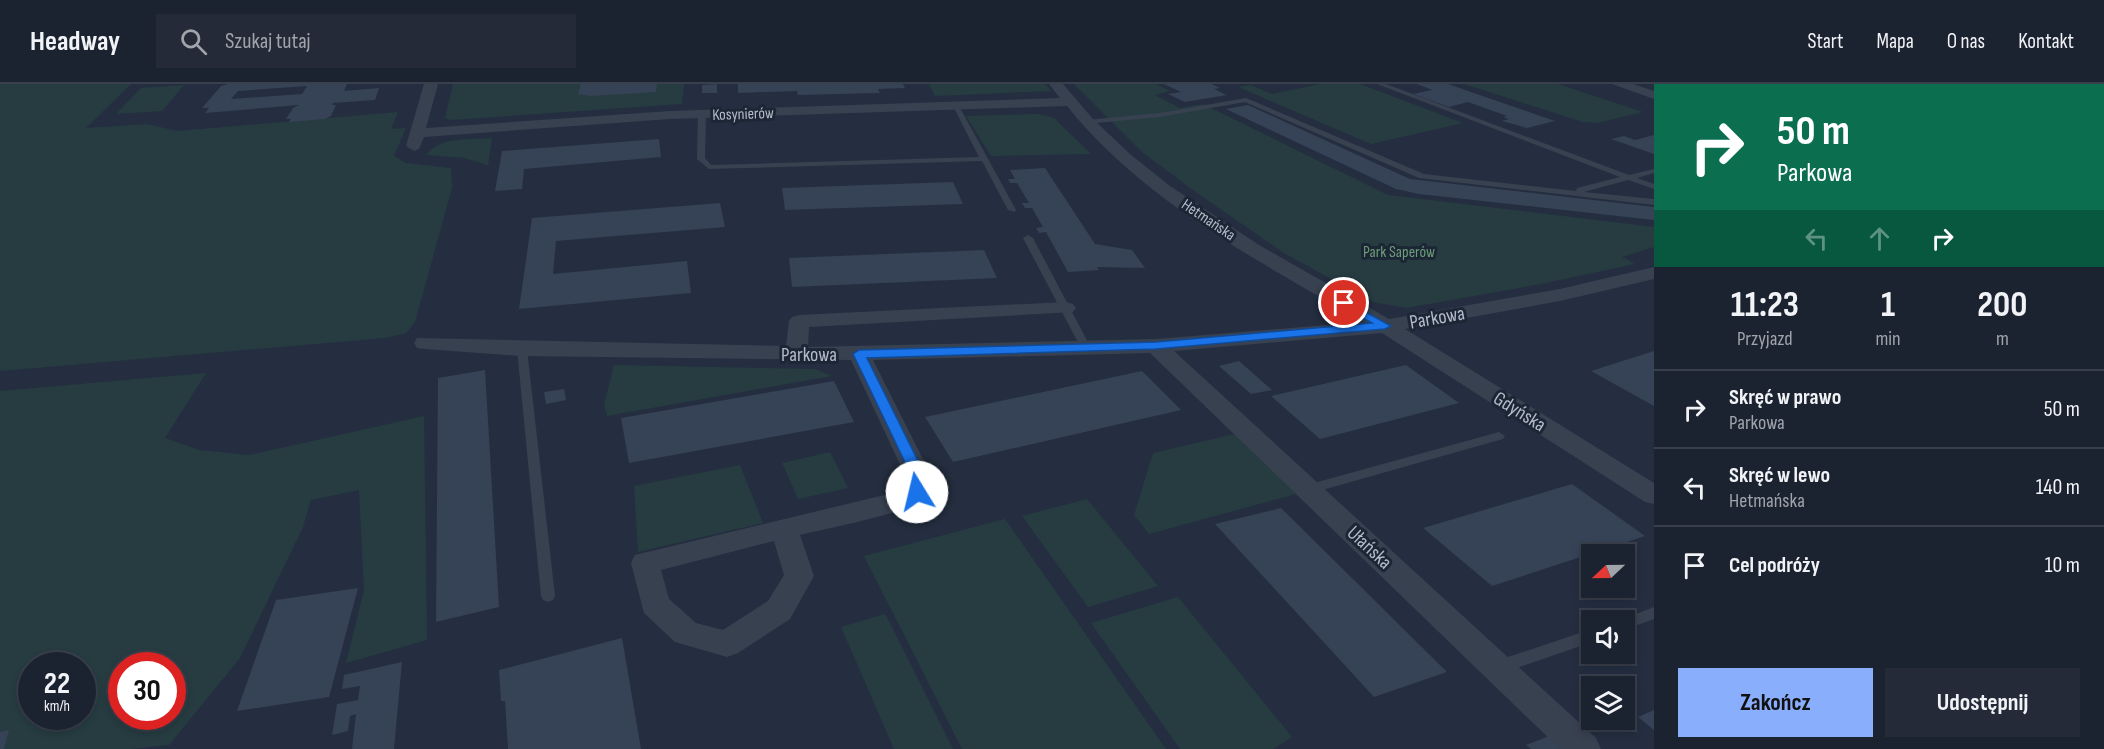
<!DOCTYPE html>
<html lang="pl">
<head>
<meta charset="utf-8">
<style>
	:root { --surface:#1b2230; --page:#242a38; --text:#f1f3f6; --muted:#a0a4ab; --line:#393f4c; --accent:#88aefc }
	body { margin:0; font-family:"Sofia Sans Condensed",sans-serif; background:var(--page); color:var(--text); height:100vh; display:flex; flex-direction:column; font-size:22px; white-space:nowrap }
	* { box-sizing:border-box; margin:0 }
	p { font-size:20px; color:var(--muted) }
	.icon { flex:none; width:33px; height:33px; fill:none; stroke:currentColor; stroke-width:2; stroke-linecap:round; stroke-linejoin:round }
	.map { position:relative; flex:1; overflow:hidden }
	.details { display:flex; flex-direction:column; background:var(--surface); width:450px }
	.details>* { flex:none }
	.guide { background:#0b6e4f; color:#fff; overflow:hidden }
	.needle { width:39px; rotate:248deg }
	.buttons { position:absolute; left:1581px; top:460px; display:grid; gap:12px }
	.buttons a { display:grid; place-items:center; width:54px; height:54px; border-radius:0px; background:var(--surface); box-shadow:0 3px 9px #0003,0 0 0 2px var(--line); font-size:30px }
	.speed { position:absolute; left:18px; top:568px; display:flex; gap:12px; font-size:30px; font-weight:700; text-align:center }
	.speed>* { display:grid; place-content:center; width:78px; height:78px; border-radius:50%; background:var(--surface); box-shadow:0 3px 9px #0003,0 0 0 2px var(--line); line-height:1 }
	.speed small { font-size:15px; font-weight:400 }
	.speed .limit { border:9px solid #d22; background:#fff; color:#111 }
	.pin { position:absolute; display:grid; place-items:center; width:51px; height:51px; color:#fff; margin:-26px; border:3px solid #fff; border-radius:50%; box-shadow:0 2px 6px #0007 }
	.me { position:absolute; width:66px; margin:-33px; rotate:351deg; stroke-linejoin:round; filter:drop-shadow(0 0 4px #0008) }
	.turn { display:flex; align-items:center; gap:21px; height:126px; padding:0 24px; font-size:27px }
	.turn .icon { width:78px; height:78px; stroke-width:2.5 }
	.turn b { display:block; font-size:42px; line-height:51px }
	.lanes { display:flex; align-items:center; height:57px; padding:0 24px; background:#0003; justify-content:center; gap:30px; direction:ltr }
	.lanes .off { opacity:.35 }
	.eta { display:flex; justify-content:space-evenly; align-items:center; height:102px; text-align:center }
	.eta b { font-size:36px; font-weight:700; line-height:42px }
	.button { display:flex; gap:12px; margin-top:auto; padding:12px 24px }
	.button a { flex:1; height:69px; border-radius:0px; background:var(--accent); color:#111; font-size:24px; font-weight:700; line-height:69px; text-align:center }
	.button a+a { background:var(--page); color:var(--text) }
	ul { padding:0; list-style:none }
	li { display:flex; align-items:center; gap:18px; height:78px; padding:0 24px; border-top:2px solid var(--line) }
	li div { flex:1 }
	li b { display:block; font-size:22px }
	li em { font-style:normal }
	header { display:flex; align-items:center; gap:36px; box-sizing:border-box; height:84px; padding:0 30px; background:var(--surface); border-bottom:2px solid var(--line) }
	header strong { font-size:28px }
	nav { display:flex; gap:33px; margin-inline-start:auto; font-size:21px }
	.search { width:420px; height:54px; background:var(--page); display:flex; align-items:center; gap:15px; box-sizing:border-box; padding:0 21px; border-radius:0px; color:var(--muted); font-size:22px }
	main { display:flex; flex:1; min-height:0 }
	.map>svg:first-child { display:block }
</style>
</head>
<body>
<header>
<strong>Headway</strong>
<div class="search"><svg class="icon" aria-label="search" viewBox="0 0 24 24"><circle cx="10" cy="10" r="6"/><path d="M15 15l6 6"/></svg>Szukaj tutaj</div>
<nav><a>Start</a><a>Mapa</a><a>O nas</a><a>Kontakt</a></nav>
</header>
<main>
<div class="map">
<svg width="1654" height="665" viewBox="0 0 1654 665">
	<rect width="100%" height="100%" fill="#242e40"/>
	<path fill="#263c41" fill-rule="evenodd" d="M 0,0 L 131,0 L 86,44 L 147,40 L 177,47 L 398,28 L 391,45 L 406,44 L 394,72 L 406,79 L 451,84 L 452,104 L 415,238 L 406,249 L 385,254 L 0,287 Z
		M 453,0 L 684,0 L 682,20 L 451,36 L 445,34 Z
		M 929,0 L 1045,0 L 1051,7 L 935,12 Z
		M 1074,0 L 1156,0 L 1170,7 L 1155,11 L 1180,24 L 1203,20 L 1388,111 L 1654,143 L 1654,163 L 1622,173 L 1635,180 L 1541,200 L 1406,224 L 1373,218 L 1284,169 L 1197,109 L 1142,68 Z
		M 1320,0 L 1360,0 L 1463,39 L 1371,60 L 1238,3 L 1251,1 L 1272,10 Z
		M 1464,0 L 1558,0 L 1643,28 L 1597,39 L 1583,38 Z
		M 184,1 L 162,27 L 116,30 L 141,4 Z
		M 1038,30 L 1054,34 L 1091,70 L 991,72 L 966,32 Z
		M 492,54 L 488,81 L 464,74 L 426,71 C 440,52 471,56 492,54 Z
		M 614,281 L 815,285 L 832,292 L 607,332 L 604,321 Z
		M 206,289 L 165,354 L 199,366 L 249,371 L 424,332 L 427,556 L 346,579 L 364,506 L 359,406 L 311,416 L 303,443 L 240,574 L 169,661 L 132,665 L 0,665 L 0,307 ZM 32,582 L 82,582 L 82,633 L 32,633 ZM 122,582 L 172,582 L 172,633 L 122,633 Z
		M 1235,350 L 1296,410 L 1149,450 L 1134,431 L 1153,369 Z
		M 830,368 L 848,404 L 798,415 L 782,379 Z
		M 740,381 L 763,439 L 638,468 L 634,402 Z
		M 1087,415 L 1158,502 L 1088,523 L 1022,432 Z
		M 1005,435 L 1166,665 L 962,665 L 864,472 Z
		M 1178,513 L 1292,653 L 1273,665 L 1180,665 L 1091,539 Z
		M 885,530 L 890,539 L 953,665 L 894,665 L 841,543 Z"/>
	<path fill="#364256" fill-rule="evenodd" d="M 228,0 L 347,0 L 344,7 L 379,4 L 375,16 L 333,19 L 332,21 L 336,21 L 331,32 L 325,35 L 289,38 L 291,35 L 286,35 L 293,24 L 299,21 L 205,29 L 209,24 L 202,24 L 221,2 ZM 307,2 L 302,10 L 231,15 L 238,7 Z
		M 581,0 L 657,0 L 656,8 L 591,12 L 578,10 Z
		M 717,0 L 717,9 L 702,9 L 702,1 Z
		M 738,0 L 903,0 L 905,4 L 878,5 L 880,9 L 798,11 L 797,7 L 738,9 Z
		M 1164,0 L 1212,0 L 1220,4 L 1214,5 L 1227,11 L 1185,18 L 1168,10 L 1181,8 Z
		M 1417,0 L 1448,0 L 1555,37 L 1527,44 L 1513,40 L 1502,37 L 1509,35 L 1503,33 L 1507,32 L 1468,18 L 1449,23 L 1413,10 L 1432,6 Z
		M 1248,21 L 1410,95 L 1654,123 L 1654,136 L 1419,110 L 1396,105 L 1226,25 Z
		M 1654,51 L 1654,70 L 1611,55 L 1624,52 L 1635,56 Z
		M 659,55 L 661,73 L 524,85 L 522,105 L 495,107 L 502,67 Z
		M 1045,84 L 1095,160 L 1132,166 L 1145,184 L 1097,183 L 1099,186 L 1068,188 L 1046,148 L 1039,149 L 1036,144 L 1043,143 L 1032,124 L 1025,124 L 1022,119 L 1029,119 L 1017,99 L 1010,99 L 1008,95 L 1015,95 L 1010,86 Z
		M 953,98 L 963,120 L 785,126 L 782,104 Z
		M 720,119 L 725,143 L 556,157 L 553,190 L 687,177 L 691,209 L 519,225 L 532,134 Z
		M 984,166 L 997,194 L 792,203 L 789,174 Z
		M 1654,267 L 1654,322 L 1591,287 Z
		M 1239,277 L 1272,306 L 1251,310 L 1219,282 Z
		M 1406,281 L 1459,319 L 1320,355 L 1271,312 Z
		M 485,286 L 499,523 L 436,538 L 438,294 Z
		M 1142,287 L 1181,326 L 953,378 L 925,333 Z
		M 834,297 L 854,338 L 629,379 L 621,334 Z
		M 564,305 L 566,316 L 546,320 L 544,308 Z
		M 1572,400 L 1645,452 L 1492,502 L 1423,444 Z
		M 1281,424 L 1357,499 L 1447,588 L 1374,613 L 1215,440 Z
		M 358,504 L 329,613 L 237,627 L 276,516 Z
		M 622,554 L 641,665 L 508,665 L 505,617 L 501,617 L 499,586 Z
		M 402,578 L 394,665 L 352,665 L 356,630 L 350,632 L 348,647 L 332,651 L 337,620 L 358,616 L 360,602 L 342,605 L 344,591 Z
		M 1654,626 L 1654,646 L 1638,633 Z
		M 9,646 L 4,665 L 0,665 L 0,648 Z
		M 1557,649 L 1575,665 L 1531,665 L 1526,661 Z"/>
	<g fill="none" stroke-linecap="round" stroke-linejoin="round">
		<path fill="#384150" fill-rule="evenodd" d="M 1377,0 L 1386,0 L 1629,91 L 1654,85 L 1654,89 L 1637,94 L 1654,100 L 1654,105 L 1628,96 L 1584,108 L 1654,115 L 1654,121 L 1419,94 L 1245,18 L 1160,33 L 1086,40 L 1082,38 L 1086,36 L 1160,29 L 1246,14 L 1424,90 L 1576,107 L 1577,104 L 1620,93 Z
			M 956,20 L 959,22 L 1016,126 L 1015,128 L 1008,126 L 982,77 L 709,85 L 697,75 L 698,30 L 702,28 L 706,30 L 705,74 L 711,81 L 979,73 L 953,22 Z
			M 1028,151 L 1033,154 L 1091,264 L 1090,266 L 1086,267 L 1081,264 L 1023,154 Z
			M 522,262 L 527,265 L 555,512 L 553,516 L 548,518 L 543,516 L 541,512 L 517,265 Z
			M 1499,348 L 1505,352 L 1503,355 L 1308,410 L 1303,408 L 1301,405 L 1303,402 Z
			M 1654,523 L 1654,535 L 1624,546 L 1624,537 L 1618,537 Z
			M 1592,545 L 1592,558 L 1499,590 L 1493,588 L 1491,583 L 1493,578 Z"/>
		<path fill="#384150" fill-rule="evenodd" d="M 424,0 L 438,0 L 426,44 L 670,27 L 1060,14 L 1049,0 L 1063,0 L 1093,35 L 1130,70 L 1170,102 L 1259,161 L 1389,235 L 1560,205 L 1654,183 L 1654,195 L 1560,217 L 1405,245 L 1654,399 L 1654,420 L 1645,418 L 1382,249 L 1174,267 L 1596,654 L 1601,665 L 1560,665 L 1150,269 L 873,276 L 931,391 C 931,398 932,408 927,414 C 914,428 823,445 800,451 L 814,492 L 790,535 L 738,569 L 727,573 L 675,558 L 644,529 L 631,479 L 635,471 L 897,408 L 904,404 L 905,391 L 851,276 L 522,272 L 425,265 L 417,264 L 414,259 L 417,254 L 786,262 L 789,237 L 792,233 L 799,231 L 1066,218 L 1073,220 L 1076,224 L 1073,228 L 809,243 L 808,263 L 1156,255 L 1363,238 C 1259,177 1144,118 1067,22 L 670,35 L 424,53 L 419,65 L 414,67 L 406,62 ZM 774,457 L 784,491 L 768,517 L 723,546 L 696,539 L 669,515 L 661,486 Z
			M 1612,0 L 1633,0 L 1654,7 L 1654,15 Z"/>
	</g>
	<path fill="#1a73e8" stroke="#114b97" stroke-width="1.5" d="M 1344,216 L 1391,242 L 1385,245 L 1156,265 L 867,274 L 925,391 L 924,408 L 917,413 L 909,408 L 911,391 L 853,270 L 859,266 L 1156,258 L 1372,239 L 1339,221 L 1338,219 Z"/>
	<g text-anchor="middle" stroke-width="6" stroke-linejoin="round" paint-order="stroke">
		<g font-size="16" fill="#b4bccb" stroke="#1d2635">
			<text transform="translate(743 29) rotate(-2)" y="6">Kosynierów</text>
			<text transform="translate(1209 135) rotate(34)" y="6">Hetmańska</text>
		</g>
		<g font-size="16" fill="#6b9d79" stroke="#1d2635">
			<text x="1399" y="173">Park Saperów</text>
		</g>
		<g font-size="20" fill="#b4bccb" stroke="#1d2635">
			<text transform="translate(1437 233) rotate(-10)" y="7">Parkowa</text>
			<text x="809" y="277">Parkowa</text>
			<text transform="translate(1520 327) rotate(32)" y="7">Gdyńska</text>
			<text transform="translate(1370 463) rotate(43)" y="7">Ułańska</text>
		</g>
	</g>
</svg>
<div class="buttons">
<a><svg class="needle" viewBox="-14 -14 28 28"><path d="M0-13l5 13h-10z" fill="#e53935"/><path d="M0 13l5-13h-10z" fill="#a0a4ab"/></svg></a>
<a><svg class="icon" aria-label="sound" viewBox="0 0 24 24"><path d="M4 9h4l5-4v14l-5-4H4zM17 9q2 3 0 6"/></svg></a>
<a><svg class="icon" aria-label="layers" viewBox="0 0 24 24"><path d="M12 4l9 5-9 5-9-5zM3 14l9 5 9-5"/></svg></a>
</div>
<div class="speed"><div>22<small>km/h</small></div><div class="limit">30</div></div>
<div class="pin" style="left:1344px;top:219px;background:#d93025"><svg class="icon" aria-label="arrive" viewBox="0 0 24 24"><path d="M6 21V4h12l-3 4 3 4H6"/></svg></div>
<svg class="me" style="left:917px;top:408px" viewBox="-20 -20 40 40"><circle r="19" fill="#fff"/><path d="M0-13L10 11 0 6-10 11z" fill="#1a73e8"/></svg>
</div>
<section class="details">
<div class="guide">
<div class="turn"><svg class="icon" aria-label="right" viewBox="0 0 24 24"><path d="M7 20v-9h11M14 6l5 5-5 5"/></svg><div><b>50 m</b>Parkowa</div></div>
<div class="lanes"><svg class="icon off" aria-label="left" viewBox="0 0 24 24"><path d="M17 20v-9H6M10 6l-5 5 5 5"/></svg><svg class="icon off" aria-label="ahead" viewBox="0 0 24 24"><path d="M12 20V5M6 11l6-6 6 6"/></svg><svg class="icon" aria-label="right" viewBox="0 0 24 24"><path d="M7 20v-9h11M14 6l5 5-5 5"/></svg></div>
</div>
<div class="eta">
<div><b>11:23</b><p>Przyjazd</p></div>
<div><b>1</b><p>min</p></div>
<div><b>200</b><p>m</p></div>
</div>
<ul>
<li><svg class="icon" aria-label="right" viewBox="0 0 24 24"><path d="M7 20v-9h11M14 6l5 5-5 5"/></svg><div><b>Skręć w prawo</b><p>Parkowa</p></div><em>50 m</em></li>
<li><svg class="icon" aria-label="left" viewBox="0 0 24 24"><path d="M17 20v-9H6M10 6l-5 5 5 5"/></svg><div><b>Skręć w lewo</b><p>Hetmańska</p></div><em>140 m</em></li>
<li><svg class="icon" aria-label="arrive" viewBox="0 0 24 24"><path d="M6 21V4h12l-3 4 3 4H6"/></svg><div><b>Cel podróży</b></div><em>10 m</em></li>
</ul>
<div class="button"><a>Zakończ</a><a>Udostępnij</a></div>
</section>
</main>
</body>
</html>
